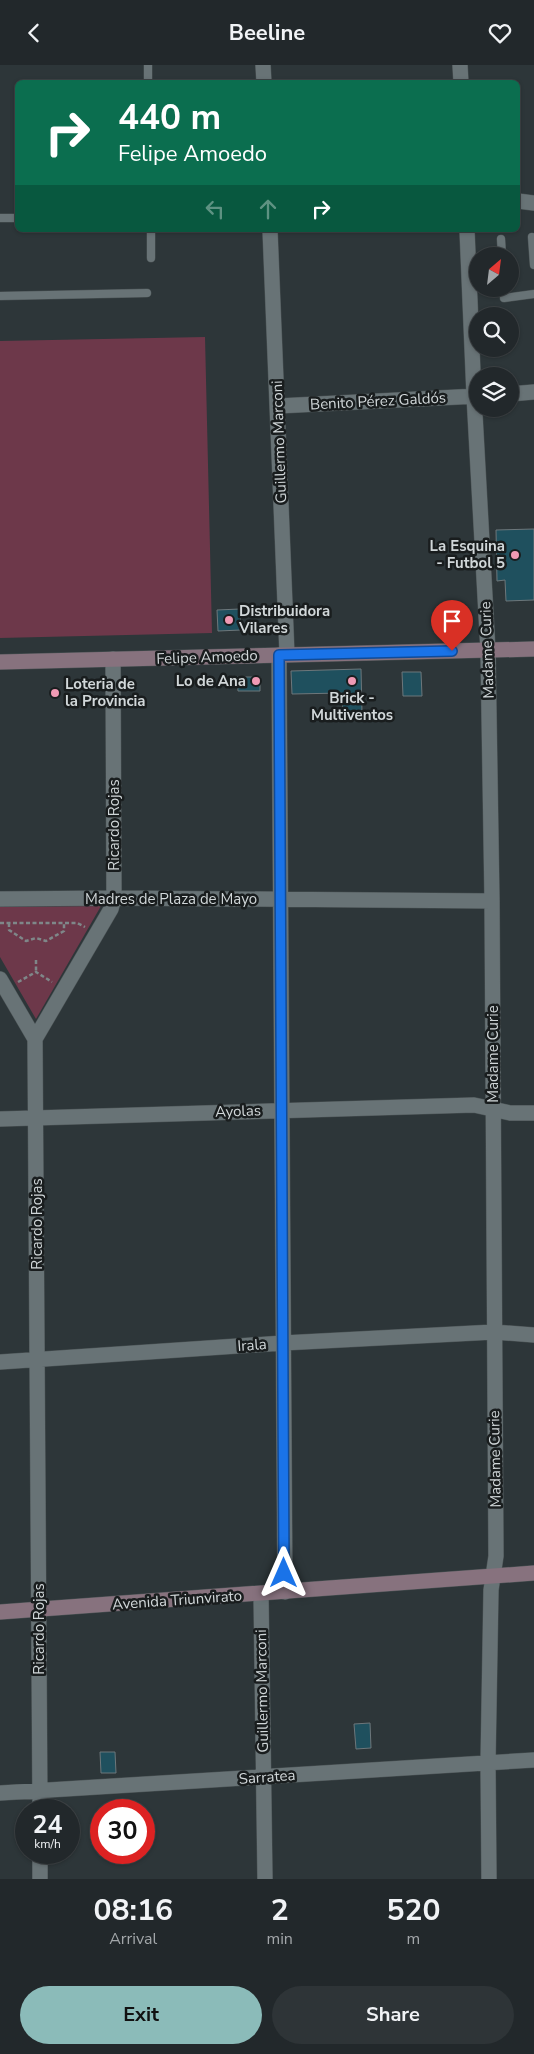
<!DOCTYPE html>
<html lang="en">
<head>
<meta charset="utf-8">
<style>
	:root { --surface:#22282b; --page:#2e3437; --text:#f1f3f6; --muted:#a2a6a9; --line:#3f4447; --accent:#8bbbb9 }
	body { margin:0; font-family:"Nunito Sans",sans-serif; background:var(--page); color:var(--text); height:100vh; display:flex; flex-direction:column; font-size:19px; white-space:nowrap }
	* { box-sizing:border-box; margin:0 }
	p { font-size:16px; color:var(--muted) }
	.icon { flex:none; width:28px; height:28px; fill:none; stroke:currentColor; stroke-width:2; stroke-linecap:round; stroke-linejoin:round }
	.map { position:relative; height:1814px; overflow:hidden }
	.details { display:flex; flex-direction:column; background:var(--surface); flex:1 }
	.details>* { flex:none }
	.banner { position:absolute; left:15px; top:15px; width:505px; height:152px; border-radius:8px; box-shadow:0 1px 4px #0004,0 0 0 1px var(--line); background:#0b6e4f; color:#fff; overflow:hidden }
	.needle { width:32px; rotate:28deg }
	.controls { position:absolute; left:469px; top:182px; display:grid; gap:10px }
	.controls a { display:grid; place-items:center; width:50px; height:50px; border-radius:50%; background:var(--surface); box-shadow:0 1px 4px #0004,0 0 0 1px var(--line); font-size:25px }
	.speed { position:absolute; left:15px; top:1734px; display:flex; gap:10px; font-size:25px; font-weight:700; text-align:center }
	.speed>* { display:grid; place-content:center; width:65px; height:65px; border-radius:50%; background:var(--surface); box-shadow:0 1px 4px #0004,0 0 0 1px var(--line); line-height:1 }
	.speed small { font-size:12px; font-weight:400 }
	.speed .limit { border:8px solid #d22; background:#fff; color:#111 }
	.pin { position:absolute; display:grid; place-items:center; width:42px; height:42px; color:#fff; margin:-51px -21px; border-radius:50% 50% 50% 0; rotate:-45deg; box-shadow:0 0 5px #0007 }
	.pin .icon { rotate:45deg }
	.me { position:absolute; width:55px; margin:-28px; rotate:0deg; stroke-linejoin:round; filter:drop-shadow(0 0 4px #0008) }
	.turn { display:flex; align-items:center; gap:18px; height:105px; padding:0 20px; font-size:22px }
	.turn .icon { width:65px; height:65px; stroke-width:2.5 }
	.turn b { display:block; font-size:35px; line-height:42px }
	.lanes { display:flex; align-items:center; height:48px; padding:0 20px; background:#0003; justify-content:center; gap:25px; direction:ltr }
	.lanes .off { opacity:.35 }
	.eta { display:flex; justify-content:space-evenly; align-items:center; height:85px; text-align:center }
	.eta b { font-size:30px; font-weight:700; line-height:35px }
	.cta { display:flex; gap:10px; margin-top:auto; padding:10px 20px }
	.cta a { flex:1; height:58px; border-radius:30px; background:var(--accent); color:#111; font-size:20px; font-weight:700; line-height:58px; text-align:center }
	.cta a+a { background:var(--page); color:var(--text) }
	header { display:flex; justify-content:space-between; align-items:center; height:65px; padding:0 20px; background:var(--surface); font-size:22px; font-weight:700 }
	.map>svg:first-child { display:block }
</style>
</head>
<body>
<header><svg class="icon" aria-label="back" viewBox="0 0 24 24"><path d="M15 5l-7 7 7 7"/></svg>Beeline<svg class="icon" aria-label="heart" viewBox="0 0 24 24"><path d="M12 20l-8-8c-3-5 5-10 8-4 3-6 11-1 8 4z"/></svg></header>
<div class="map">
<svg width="534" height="1814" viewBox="0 0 534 1814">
	<rect width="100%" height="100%" fill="#2d3639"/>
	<path fill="#6d384a" d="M 205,272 L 212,568 L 0,573 L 0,276 Z
		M 101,841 L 36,954 L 0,892 L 0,842 Z"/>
	<path fill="#1f505e" stroke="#6d777b" d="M 534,464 L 534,535 L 506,536 L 505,515 L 497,516 L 496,465 Z
		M 240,544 L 241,565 L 218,566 L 217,545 Z
		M 361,604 L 362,648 L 343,648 L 342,628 L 292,629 L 291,606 Z
		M 402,607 L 421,607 L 422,631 L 403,631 Z
		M 237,612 L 260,612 L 260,626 L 238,626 Z
		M 370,1658 L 371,1683 L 356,1684 L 354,1659 Z
		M 100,1687 L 115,1687 L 116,1708 L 101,1708 Z"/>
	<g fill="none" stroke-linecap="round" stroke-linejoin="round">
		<g stroke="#4a5254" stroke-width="9">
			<path id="lane" d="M 148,0 L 148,18
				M 0,153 L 18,153
				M 151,165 L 151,193
				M 532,172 L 534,200
				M 501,174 L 502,191
				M 504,224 L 504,233 L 534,229
				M 0,231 L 147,228"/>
		</g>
		<g stroke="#4a5254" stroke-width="16">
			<path id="street" d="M 263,0 L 264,18
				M 460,0 L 461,18
				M 518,136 L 534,138
				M 270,165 L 287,589
				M 467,165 L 474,331 L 488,586 L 492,836 L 496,1491 L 491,1525 L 488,1698 L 489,1814
				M 510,329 L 534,327
				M 278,341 L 478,331
				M 279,590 L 285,1527
				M 0,834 L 114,833 L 492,836
				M 0,914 L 35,974
				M 0,1054 L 474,1040 L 510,1048 L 534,1048
				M 0,1297 L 283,1278 L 494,1267 L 534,1270
				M 261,1529 L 265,1814
				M 0,1728 L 534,1695
				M 40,1745 L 35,974 L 111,844 L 114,833 L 113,594
				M 40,1814 L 40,1788"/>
		</g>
		<g stroke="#4a5254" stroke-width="16">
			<path id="secondary" d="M 0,597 L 534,584
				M 0,1547 L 534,1508"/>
		</g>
		<path stroke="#7f8789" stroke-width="2.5" stroke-dasharray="4 2.5" stroke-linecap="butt" d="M 0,858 L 77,858 L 85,862
			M 9,858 L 9,865 L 26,876 L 36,873 L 46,876 L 64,866 L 64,858
			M 36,895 L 36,907
			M 18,917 L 36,907 L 52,917"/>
		<use href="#lane" stroke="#687376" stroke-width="8"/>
		<use href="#street" stroke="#687376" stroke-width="15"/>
		<use href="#secondary" stroke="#87727e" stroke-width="15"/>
	</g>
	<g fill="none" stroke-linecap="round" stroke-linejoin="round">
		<g stroke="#114b97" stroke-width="12">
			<path id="route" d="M 284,1508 L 279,590 L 452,586"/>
		</g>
		<use href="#route" stroke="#1a73e8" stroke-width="9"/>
	</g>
	<g fill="#f09ab4" stroke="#191d1e" stroke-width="2">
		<circle cx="515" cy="490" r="5"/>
		<circle cx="229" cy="555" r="5"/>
		<circle cx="256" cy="616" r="5"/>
		<circle cx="352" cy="616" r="5"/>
		<circle cx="55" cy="628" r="5"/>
	</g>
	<g text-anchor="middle" stroke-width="5" stroke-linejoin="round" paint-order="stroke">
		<g font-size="15" fill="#d1d7d9" stroke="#191d1e">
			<text transform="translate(378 336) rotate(-3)" y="5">Benito Pérez Galdós</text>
			<text transform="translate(279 377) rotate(-92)" y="5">Guillermo Marconi</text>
			<text transform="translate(487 585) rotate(-92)" y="5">Madame Curie</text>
			<text transform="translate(207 592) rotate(-2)" y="5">Felipe Amoedo</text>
			<text transform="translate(114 760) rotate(-90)" y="5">Ricardo Rojas</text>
			<text x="171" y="839">Madres de Plaza de Mayo</text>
			<text transform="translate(493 989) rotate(-90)" y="5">Madame Curie</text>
			<text transform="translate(238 1046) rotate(-2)" y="5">Ayolas</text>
			<text transform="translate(37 1159) rotate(-90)" y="5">Ricardo Rojas</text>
			<text transform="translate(252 1280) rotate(-4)" y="5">Irala</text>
			<text transform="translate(495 1394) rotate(-91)" y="5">Madame Curie</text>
			<text transform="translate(177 1535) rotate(-4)" y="5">Avenida Triunvirato</text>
			<text transform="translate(39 1564) rotate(-90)" y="5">Ricardo Rojas</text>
			<text transform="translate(262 1626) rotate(-91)" y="5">Guillermo Marconi</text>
			<text transform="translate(267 1712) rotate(-4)" y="5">Sarratea</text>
		</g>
		<g font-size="15" font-weight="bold" fill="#d1d7d9" stroke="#191d1e" text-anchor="end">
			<text x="505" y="486">La Esquina<tspan x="505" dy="17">- Futbol 5</tspan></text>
			<text x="239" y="551" text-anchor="start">Distribuidora<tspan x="239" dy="17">Vilares</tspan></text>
			<text x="246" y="621">Lo de Ana</text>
			<text x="65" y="624" text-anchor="start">Loteria de<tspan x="65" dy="17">la Provincia</tspan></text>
			<text x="352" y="638" text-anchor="middle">Brick -<tspan x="352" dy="17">Multiventos</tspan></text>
		</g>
	</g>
</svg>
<div class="controls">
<a><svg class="needle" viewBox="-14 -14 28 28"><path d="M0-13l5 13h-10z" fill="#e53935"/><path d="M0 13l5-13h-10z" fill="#a2a6a9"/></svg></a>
<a><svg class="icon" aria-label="search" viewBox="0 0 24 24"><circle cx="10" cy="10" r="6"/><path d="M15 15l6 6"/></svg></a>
<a><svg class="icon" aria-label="layers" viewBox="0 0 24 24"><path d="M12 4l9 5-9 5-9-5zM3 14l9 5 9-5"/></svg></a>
</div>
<div class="speed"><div>24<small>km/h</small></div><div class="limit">30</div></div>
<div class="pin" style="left:452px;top:586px;background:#d93025"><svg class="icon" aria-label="arrive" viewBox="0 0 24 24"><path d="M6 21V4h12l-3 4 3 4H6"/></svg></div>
<svg class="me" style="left:284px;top:1508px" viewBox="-20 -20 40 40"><path d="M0-17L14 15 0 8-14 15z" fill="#1a73e8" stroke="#fff" stroke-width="4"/></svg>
<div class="banner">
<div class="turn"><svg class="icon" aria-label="right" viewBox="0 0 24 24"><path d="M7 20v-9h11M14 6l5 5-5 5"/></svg><div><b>440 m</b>Felipe Amoedo</div></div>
<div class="lanes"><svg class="icon off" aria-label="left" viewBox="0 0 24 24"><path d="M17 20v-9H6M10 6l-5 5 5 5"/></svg><svg class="icon off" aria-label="ahead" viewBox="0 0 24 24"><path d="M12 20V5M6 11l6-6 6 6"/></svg><svg class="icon" aria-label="right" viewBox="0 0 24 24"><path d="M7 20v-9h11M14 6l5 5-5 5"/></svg></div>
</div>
</div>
<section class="details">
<div class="eta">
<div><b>08:16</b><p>Arrival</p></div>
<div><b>2</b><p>min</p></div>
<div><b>520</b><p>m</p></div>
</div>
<div class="cta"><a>Exit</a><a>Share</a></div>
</section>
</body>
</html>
